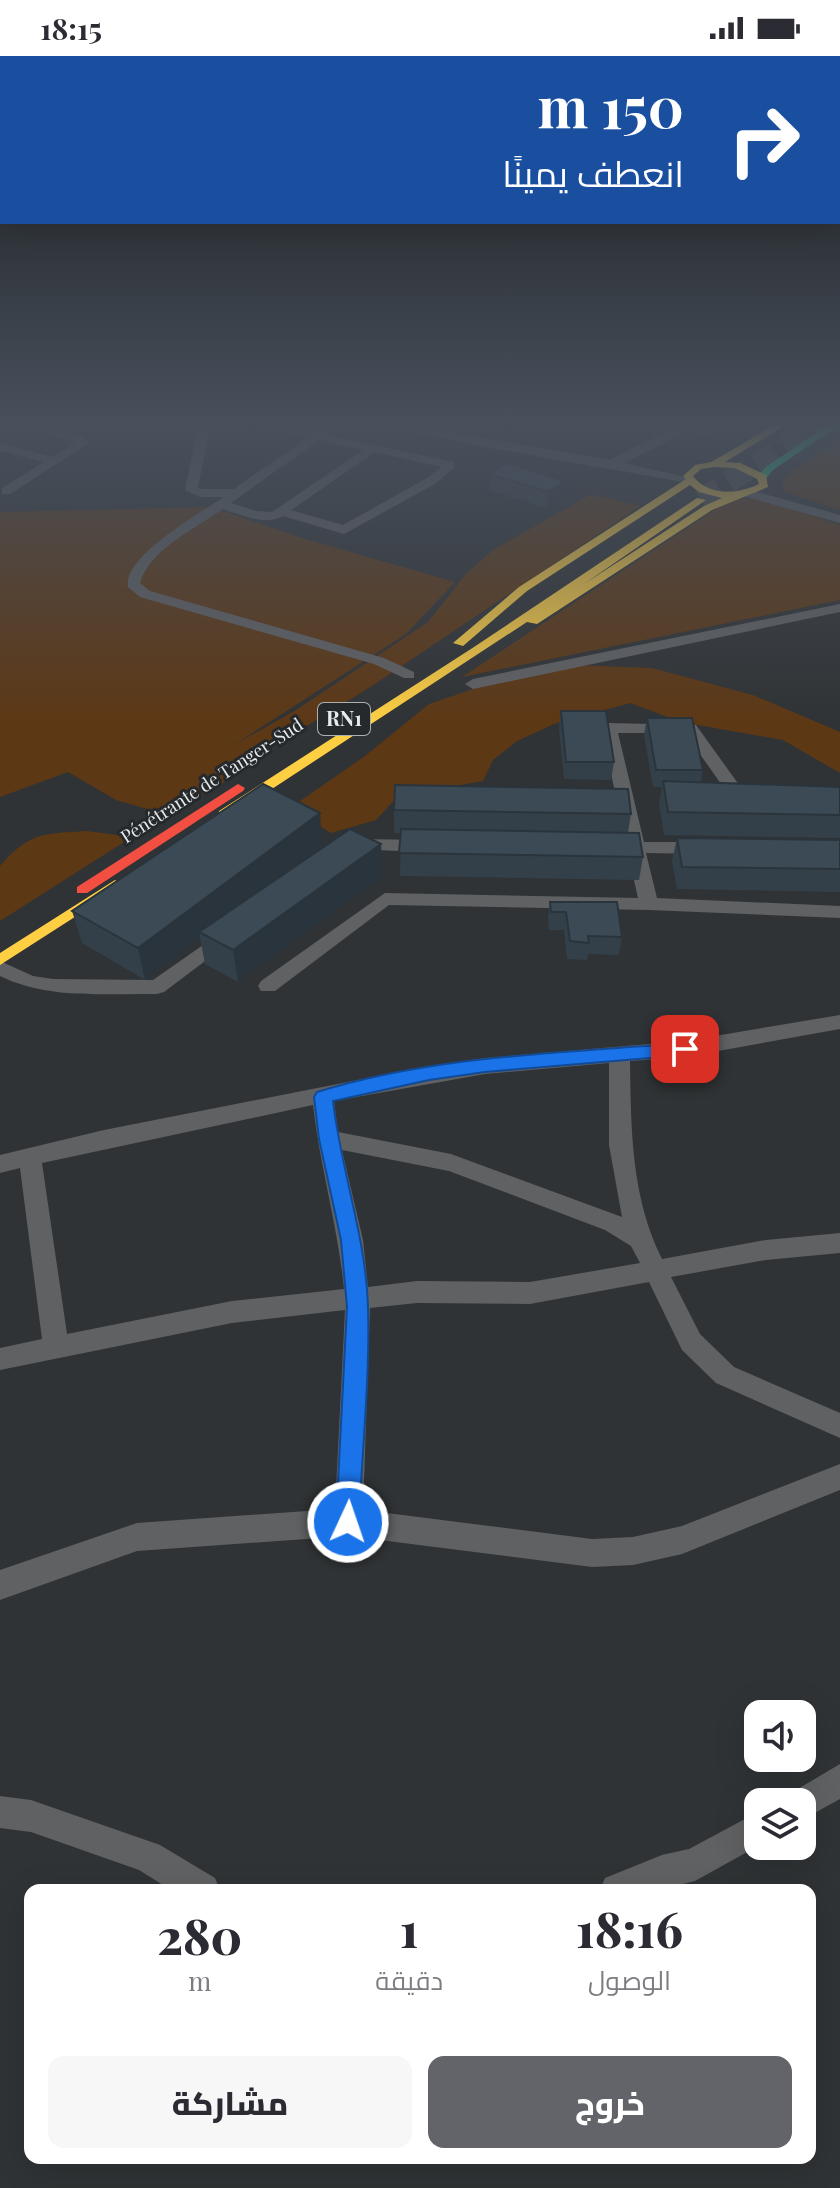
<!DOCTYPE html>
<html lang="ar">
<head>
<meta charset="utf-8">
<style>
	:root { --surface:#fff; --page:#f7f7f7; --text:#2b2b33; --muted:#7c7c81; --accent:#636469 }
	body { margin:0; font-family:"Playfair Display",Cairo,serif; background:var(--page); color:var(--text); direction:rtl; height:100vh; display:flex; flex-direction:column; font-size:30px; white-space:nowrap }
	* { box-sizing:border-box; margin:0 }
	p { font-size:26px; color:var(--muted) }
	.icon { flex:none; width:44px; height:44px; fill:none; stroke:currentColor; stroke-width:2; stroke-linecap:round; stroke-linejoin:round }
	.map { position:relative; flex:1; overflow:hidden; direction:ltr }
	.drawer { position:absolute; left:24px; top:1828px; width:792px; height:280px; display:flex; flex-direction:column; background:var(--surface); border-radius:16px; box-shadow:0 8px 32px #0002; direction:rtl }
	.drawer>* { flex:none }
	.guide { position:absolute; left:0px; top:0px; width:840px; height:168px; box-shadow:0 8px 32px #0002; direction:rtl; background:#1a4fa0; color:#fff; overflow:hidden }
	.controls { position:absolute; left:744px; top:1644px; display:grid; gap:16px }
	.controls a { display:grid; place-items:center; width:72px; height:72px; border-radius:16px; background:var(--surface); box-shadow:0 8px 32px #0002; font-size:40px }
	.pin { position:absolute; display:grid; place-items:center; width:68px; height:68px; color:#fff; margin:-34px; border-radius:16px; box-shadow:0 4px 12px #0006 }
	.me { position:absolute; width:88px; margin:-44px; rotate:3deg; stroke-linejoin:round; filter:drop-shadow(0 0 6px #0008) }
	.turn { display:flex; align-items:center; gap:28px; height:168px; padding:0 24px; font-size:36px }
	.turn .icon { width:104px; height:104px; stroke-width:2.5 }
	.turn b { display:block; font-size:56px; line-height:68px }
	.eta { display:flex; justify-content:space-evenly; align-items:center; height:136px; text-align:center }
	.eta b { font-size:48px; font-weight:800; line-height:56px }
	.button { display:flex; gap:16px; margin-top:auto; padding:16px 24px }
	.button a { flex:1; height:92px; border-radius:16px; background:var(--accent); color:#fff; font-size:32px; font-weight:800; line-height:92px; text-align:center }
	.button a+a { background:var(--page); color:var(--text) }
	.status { display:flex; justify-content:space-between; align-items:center; height:56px; padding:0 40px; background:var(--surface); direction:ltr }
	.status svg { height:22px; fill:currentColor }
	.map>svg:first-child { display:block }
</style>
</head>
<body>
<div class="status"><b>18:15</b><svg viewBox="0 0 49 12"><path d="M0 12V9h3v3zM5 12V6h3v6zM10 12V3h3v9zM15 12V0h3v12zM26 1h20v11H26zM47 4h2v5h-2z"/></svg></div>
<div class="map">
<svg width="840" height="2132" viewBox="0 0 840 2132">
	<rect width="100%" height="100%" fill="#303335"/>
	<path fill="#5d3815" d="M 840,381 L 840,454 L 783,435 L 783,422 Z
		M 592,438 L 640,450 L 372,630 L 237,713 L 223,727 L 168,759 L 116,744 L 68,716 L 0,741 L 0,456 L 211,451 L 305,483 L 455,526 L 406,578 L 234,689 L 296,654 L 428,566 L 466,518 L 493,494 Z
		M 741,443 L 761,443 L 840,469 L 840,544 L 462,621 L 728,445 Z
		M 547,608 L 652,612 L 753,639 L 840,676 L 840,717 L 783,684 L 681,666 L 630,647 L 554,668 L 517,685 L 493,704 L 483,725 L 398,740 L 376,764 L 331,777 L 290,752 L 365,700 L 429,648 Z
		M 87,775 L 132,781 L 0,865 L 0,810 C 30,775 45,778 87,775 Z"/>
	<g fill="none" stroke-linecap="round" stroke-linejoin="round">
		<path stroke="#4b4e50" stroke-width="22" stroke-dasharray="22 11" stroke-linecap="butt" d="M 701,444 L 817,369"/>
		<path fill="#606163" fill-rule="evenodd" d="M 198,369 L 210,369 L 198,432 L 201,433 L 234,433 L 308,381 L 261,369 L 282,369 L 315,376 L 326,369 L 339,369 L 327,379 L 454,406 L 454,412 L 435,428 L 344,478 L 283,460 C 265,470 241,459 223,453 C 196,472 149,494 140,527 L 150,535 L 384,602 L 414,616 L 414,622 L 404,622 L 374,608 L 140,541 L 128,531 C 122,501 200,457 224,441 L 200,441 L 185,434 ZM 319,384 L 363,394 L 272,456 L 256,455 L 231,447 ZM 375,396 L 441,411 L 427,422 L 343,469 L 291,454 Z
			M 388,369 L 408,369 L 610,404 L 678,369 L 691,369 L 678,380 L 624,407 L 695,423 L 689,427 L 468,388 Z
			M 54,374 L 83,380 L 89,387 L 10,438 L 2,438 L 2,432 L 44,406 L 0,395 L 0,387 L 53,401 L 76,386 L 50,379 L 48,377 Z
			M 747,433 L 840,459 L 840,467 L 743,440 L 741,437 Z
			M 840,548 L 840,556 L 473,633 L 465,628 L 473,623 Z
			M 609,667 L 696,669 L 742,733 L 757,735 L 760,739 L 751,744 L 731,742 L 685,677 L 618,677 L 644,786 L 704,786 L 713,792 L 704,798 L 646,797 L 657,842 L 840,850 L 840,862 L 649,854 L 389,849 L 275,935 L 261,935 L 258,930 L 261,925 L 385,837 L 638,842 L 628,797 L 614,797 L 605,791 L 608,787 L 626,786 L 601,672 Z
			M 354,783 L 428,784 L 437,790 L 428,796 L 348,793 L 345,789 L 348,785 Z
			M 226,873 L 233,874 L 236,879 L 233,884 L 164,936 L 157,938 C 104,937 49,944 0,920 L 0,905 L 33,920 L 53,923 L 153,924 Z
			M 840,959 L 840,973 L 685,1001 L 630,1005 C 631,1073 631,1141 662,1203 L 766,1184 L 840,1177 L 840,1197 L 766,1204 L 671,1221 L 700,1278 L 734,1311 L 840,1357 L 840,1382 L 716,1327 L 682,1294 L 649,1226 L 530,1248 L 417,1247 L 370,1252 L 363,1454 L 592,1483 L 633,1481 L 682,1470 L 840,1408 L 840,1434 L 682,1498 L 633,1509 L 592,1511 L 348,1480 L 137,1495 L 0,1544 L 0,1514 L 137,1467 L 335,1453 L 345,1254 L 232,1267 L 0,1314 L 0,1292 L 42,1283 L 20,1112 L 0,1117 L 0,1099 L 104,1074 L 429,1010 L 485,1002 L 685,985 ZM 609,1007 L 609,1089 L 622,1161 L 451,1098 L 338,1076 L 334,1045 L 485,1018 ZM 313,1049 C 320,1111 338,1171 344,1233 L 232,1245 L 67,1278 L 42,1107 ZM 342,1094 L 449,1115 L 605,1174 L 631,1190 L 640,1207 L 530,1226 L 417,1225 L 368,1231 L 363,1184 Z
			M 840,1708 L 840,1743 L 802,1764 L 802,1746 L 787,1746 L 791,1737 Z
			M 0,1740 L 31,1744 L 160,1789 L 215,1822 L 220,1834 L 171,1834 L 139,1814 L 31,1776 L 0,1772 Z
			M 758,1756 L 758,1790 L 695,1825 L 659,1834 L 600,1834 L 605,1822 L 662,1799 L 689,1793 Z"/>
		<path fill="#16e098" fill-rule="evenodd" d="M 828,369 L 839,369 L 773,414 L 766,423 L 758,423 L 757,421 L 767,410 Z"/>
		<path fill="#ffcf43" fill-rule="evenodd" d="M 775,369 L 786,369 L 725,406 L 740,407 L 766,419 L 768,431 L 712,454 L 537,568 L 527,566 L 229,761 L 219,761 L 219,755 L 474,591 L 697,442 L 706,444 L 584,528 L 704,450 L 722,442 L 699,436 L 690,429 L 527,535 L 463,590 L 453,587 L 519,531 L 686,423 L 683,420 L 695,409 L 711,406 ZM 714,411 L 735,412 L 757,423 L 759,428 C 738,438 709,441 693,420 L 701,413 Z
			M 115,824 L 123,829 L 120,832 L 0,909 L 0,897 Z"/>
		<path fill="#f24e42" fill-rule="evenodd" d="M 238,728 L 245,732 L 243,735 L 87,837 L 77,837 L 77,831 Z"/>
	</g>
	<path fill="#344049" d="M 595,369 L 671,369 L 666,379 Z
		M 697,369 L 736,369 L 715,383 L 695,377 Z
		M 490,418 L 564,425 L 563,440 L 547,452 L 489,434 Z
		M 561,655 L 614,706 L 611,724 L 564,723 L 559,672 Z
		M 647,662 L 703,714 L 701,726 L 840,731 L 840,782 L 664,779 L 659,748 L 662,731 L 653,731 L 644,679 Z
		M 394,754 L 631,758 L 628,777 L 643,801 L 639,824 L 400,820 L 401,777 L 394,777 Z
		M 677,782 L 840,784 L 840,836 L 677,833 L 672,805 Z
		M 381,788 L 382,820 L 238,926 L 205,908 L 200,882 L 145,924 L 82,887 L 72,855 L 322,789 L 282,820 Z
		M 550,846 L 622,881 L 619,899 L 588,898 L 587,904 L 567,903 L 564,874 L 549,874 L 548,863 Z"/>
	<path fill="#2a343c" d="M 723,369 L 736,369 L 715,383 L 717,372 Z
		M 564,425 L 563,440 L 547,452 L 548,436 Z
		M 320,757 L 322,789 L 204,879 L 199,876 L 200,882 L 145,924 L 138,892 Z
		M 381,788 L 382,820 L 238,926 L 233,894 Z"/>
	<path fill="#3c4a55" stroke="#2a343c" stroke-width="2" d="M 704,369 L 723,369 L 717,372 Z
		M 508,407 L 564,425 L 548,436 L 490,418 Z
		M 561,655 L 606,655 L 614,706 L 566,706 Z
		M 647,662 L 692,662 L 703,714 L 656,714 Z
		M 663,725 L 840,731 L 840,759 L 668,756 Z
		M 263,728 L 320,757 L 138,892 L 72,855 Z
		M 395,729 L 628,733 L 631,758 L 394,754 Z
		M 350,773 L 381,788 L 233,894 L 199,876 Z
		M 401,773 L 639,777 L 643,801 L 399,797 Z
		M 677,782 L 840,784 L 840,813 L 682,811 Z
		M 550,846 L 617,846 L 622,881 L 588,880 L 589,887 L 570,885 L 566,856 L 551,856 Z"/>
	<linearGradient id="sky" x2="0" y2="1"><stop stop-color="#1a1c1d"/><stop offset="0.55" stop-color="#48505c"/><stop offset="1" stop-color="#48505c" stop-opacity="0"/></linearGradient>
	<rect width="840" height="667" fill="url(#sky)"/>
	<path fill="#1a73e8" stroke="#114b97" stroke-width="2" d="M 685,987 L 693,993 L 685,999 L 485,1016 L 429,1024 L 333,1045 C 341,1115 366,1181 368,1251 C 370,1322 362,1395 359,1466 L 356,1474 L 348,1478 L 340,1474 L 336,1466 L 347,1251 L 341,1184 L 319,1083 L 314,1041 L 317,1036 C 435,999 563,997 685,987 Z"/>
	<g text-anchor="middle" stroke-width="6" stroke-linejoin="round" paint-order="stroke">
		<g font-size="18" fill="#e7eaec" stroke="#26292c">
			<text transform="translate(212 725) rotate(-33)" y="6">Pénétrante de Tanger-Sud</text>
		</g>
		<rect fill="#26292c" stroke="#adb0b2" stroke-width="2" x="318" y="647" width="52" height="32" rx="6"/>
		<g font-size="20" font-weight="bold" fill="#e7eaec">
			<text x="344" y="670">RN1</text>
		</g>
	</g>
</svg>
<div class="controls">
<a><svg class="icon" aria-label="sound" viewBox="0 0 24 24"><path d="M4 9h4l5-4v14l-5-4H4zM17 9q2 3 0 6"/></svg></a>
<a><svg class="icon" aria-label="layers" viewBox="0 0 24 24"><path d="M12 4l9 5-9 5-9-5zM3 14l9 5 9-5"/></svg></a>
</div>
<div class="pin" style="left:685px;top:993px;background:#d93025"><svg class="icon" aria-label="arrive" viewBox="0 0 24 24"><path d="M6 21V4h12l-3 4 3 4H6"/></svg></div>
<svg class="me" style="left:348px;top:1466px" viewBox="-20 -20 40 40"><circle r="17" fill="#1a73e8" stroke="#fff" stroke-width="3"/><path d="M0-11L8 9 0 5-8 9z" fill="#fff"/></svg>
<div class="guide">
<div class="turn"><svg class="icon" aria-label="right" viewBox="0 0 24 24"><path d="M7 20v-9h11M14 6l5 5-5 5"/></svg><div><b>150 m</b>انعطف يمينًا</div></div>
</div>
<section class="drawer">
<div class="eta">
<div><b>18:16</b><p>الوصول</p></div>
<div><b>1</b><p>دقيقة</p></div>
<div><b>280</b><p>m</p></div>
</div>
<div class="button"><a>خروج</a><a>مشاركة</a></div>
</section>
</div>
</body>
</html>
